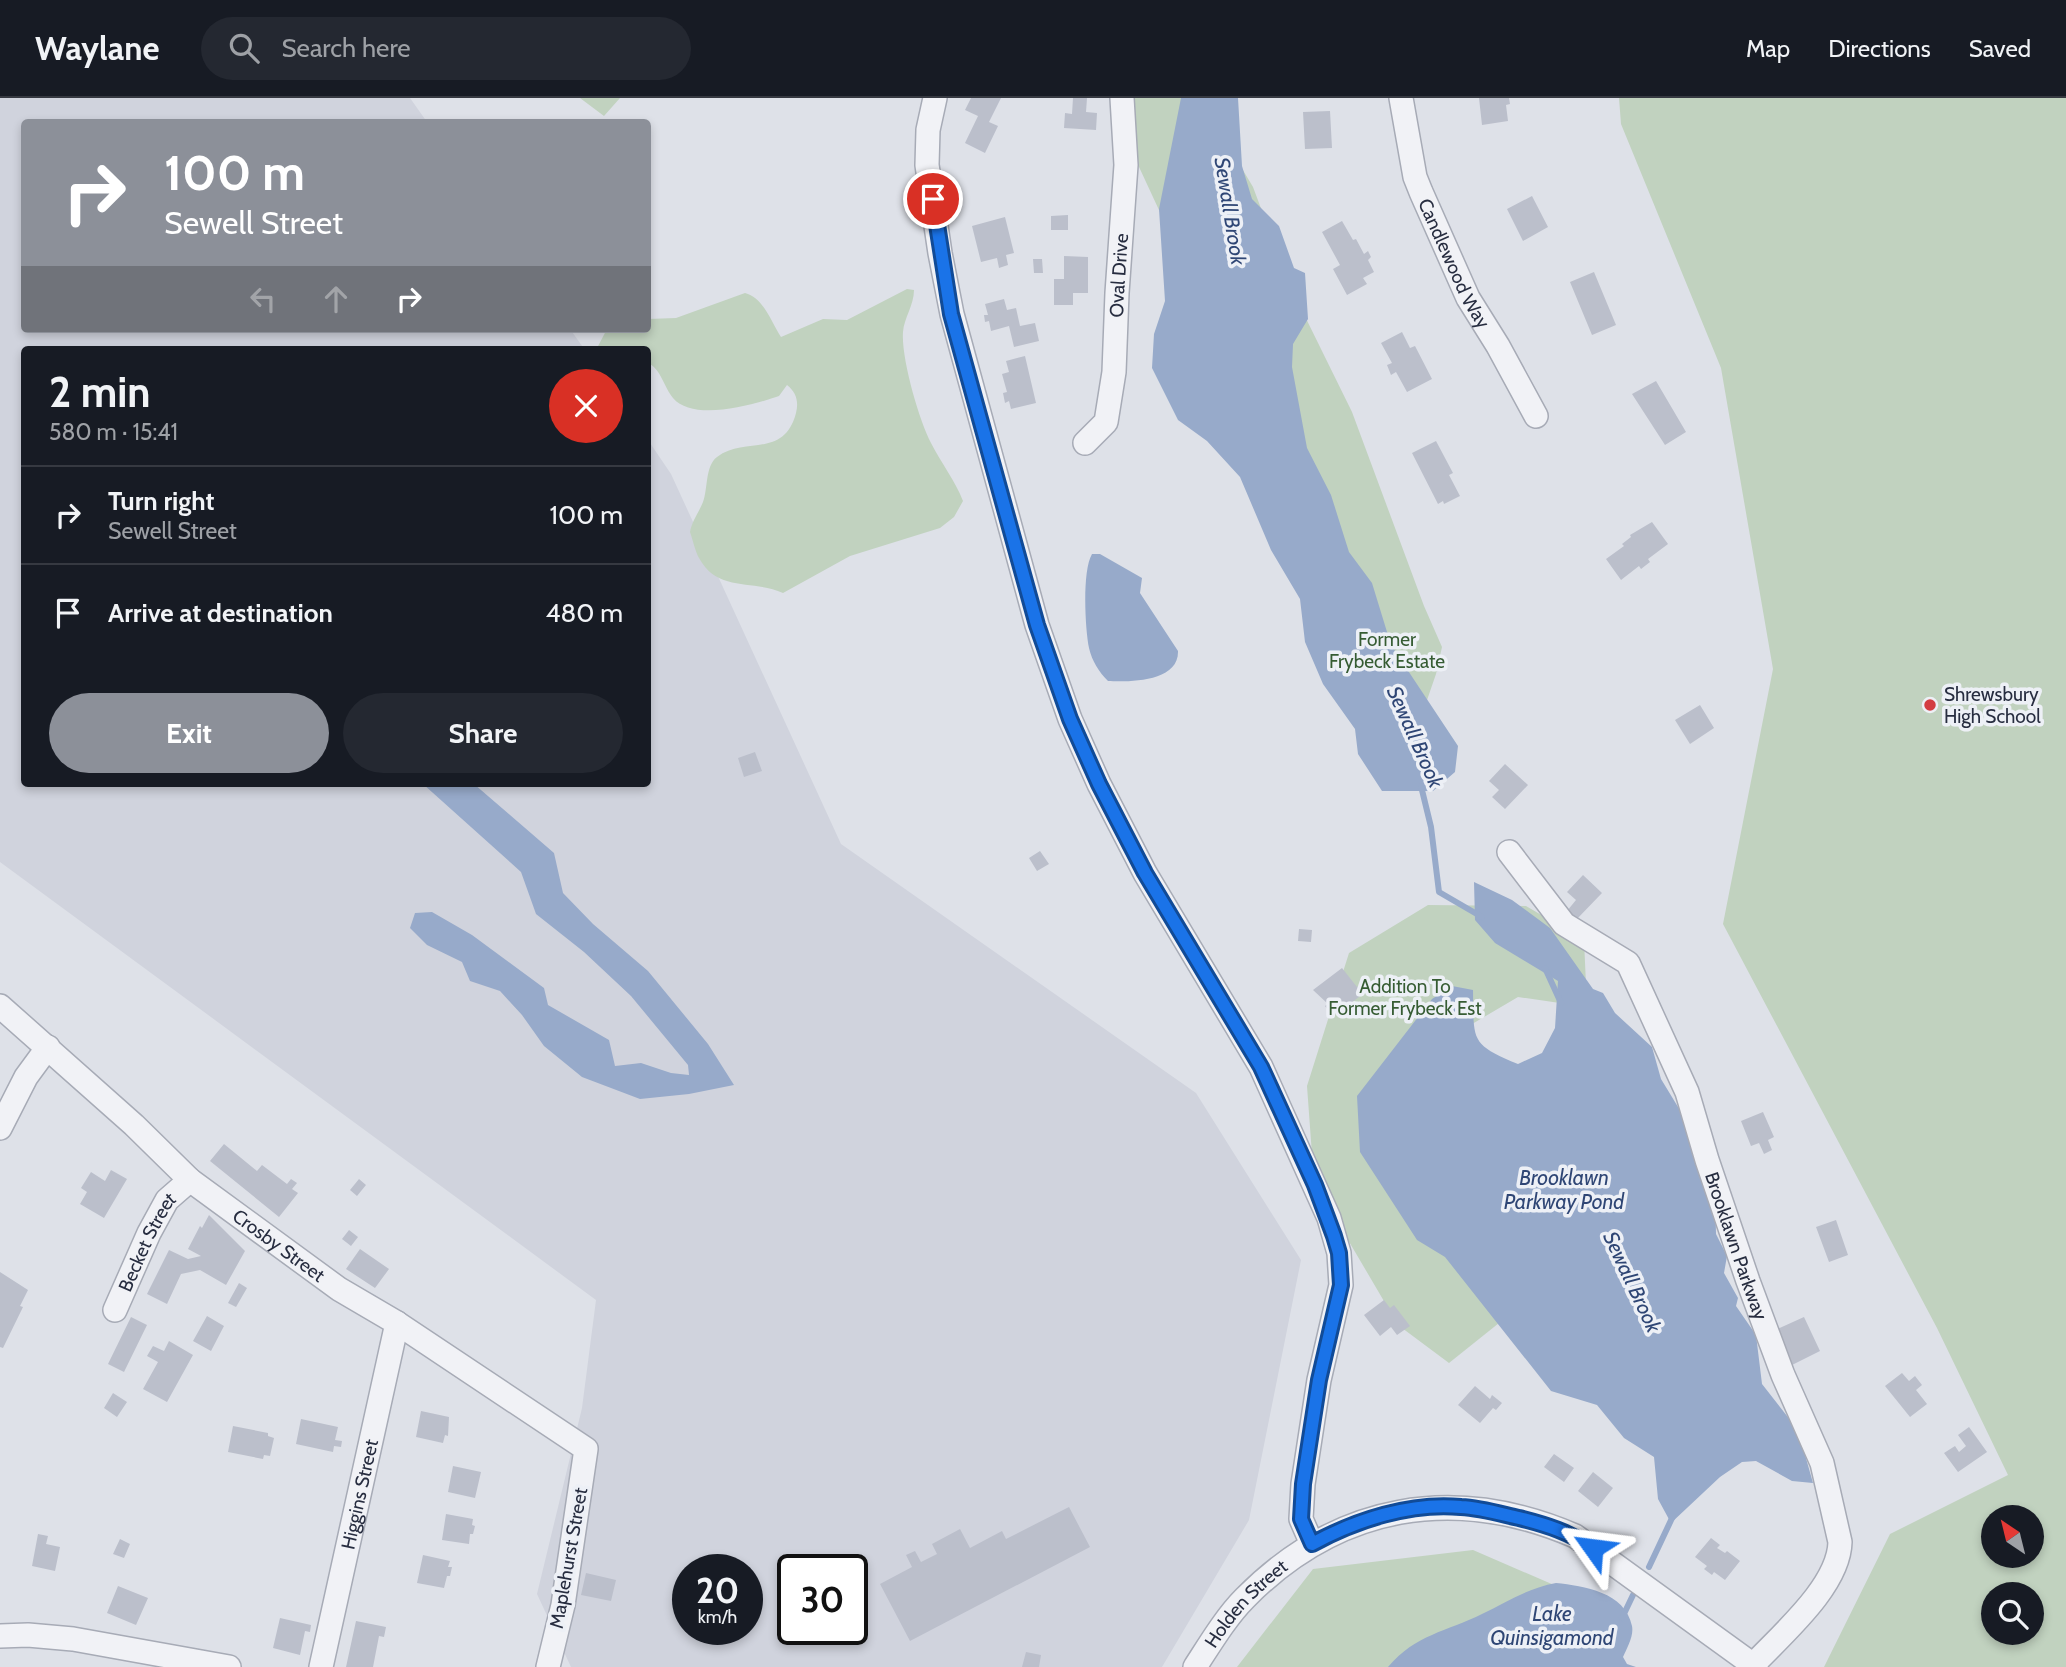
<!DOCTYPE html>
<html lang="en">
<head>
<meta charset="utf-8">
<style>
	:root { --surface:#171b24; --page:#242831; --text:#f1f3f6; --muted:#9ea1a6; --line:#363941; --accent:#8c9099 }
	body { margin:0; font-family:Cabin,sans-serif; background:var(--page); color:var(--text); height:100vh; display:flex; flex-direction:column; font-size:26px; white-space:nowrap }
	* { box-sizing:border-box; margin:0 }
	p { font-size:23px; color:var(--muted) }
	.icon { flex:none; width:38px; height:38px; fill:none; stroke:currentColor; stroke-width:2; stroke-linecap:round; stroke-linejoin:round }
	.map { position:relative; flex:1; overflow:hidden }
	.details { position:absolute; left:21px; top:248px; width:630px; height:441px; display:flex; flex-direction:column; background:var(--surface); border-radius:7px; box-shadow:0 4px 10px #0003 }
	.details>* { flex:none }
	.guide { position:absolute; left:21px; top:21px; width:630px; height:214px; border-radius:7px; box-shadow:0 4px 10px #0003; background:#8c9099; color:#fff; overflow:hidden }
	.needle { width:46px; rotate:325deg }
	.controls { position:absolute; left:1981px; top:1407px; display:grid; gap:14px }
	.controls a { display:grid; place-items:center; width:63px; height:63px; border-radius:50%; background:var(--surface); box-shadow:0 4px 10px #0003; font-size:35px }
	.speed { position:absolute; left:672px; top:1456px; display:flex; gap:14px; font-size:35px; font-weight:700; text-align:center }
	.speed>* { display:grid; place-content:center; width:91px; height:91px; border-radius:50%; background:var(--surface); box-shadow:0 4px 10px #0003; line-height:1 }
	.speed small { font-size:18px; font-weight:400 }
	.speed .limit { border:4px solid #111; border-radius:10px; background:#fff; color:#111 }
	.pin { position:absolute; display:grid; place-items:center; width:60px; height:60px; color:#fff; margin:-30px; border:4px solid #fff; border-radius:50%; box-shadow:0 2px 7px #0007 }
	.me { position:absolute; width:77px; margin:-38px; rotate:301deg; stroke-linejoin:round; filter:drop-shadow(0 0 5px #0008) }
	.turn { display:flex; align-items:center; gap:24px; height:147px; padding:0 28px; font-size:32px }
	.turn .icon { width:91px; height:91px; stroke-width:2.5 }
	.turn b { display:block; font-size:49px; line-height:60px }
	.lanes { display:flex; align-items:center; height:66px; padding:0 28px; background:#0003; justify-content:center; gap:35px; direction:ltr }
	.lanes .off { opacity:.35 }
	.round { display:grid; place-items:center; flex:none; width:74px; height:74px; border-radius:37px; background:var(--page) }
	.summary { display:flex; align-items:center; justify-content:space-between; height:119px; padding:0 28px }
	h1 { font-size:42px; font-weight:700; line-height:52px }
	.cta { display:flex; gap:14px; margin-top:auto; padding:14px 28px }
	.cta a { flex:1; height:80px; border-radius:42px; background:var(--accent); color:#fff; font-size:28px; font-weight:700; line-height:80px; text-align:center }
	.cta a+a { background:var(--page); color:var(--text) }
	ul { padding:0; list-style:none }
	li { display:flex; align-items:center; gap:21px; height:98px; padding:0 28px; border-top:2px solid var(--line) }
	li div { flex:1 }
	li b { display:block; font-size:26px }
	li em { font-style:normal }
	header { display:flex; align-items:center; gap:42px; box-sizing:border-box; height:98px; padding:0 35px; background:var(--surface); border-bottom:2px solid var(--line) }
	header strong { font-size:33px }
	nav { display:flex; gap:38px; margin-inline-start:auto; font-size:24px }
	.search { width:490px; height:63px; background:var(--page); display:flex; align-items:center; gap:18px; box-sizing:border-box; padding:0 24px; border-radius:38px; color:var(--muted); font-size:26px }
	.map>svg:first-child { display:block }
</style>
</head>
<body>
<header>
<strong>Waylane</strong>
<div class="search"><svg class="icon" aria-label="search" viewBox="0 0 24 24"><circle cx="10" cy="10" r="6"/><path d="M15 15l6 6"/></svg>Search here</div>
<nav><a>Map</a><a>Directions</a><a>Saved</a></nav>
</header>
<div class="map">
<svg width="2066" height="1569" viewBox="0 0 2066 1569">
	<rect width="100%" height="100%" fill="#dee1e8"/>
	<path fill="#d0d3dd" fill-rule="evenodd" d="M 0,0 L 410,0 L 427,24 L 24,24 L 24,231 L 570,231 L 585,252 L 24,252 L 24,686 L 648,686 L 648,342 L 671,376 L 841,746 L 1196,995 L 1301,1162 L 1249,1422 L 1162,1569 L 571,1569 L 537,1496 L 582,1310 L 596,1202 L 0,764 ZM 688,1472 L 747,1472 L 747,1531 L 688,1531 ZM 793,1472 L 852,1472 L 852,1531 L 793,1531 Z"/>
	<path fill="#c1d2bf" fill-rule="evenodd" d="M 580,0 L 620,0 L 604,18 Z
		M 1129,0 L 1200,0 L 1253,89 L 1290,188 L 1352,314 L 1424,508 L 1442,549 L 1436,576 L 1426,605 L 1409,621 L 1223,250 L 1114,15 Z
		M 1619,0 L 2066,0 L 2066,1569 L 1824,1569 L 1890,1436 L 2008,1377 L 1937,1230 L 1723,826 L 1773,571 L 1721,270 L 1621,26 ZM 2032,1419 L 2032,1458 L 1993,1458 L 1993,1419 ZM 2032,1496 L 2032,1535 L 1993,1535 L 1993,1496 Z
		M 907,191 L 914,192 C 914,207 904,220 903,234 C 901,260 919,322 931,345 C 941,365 955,382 963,403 L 954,419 L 940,430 L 850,458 L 783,495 C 753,481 718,495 699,460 C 695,453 693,442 690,434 C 692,423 699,414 703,404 C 708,391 705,368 717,359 C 745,338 784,361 796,315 C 799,303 796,294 787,287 L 779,298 C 753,307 693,324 673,300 C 664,289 661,271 648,265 L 648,252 L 596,252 L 607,231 L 648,231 L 648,221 L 676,220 L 745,195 C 764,200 771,224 781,239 L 823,221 L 847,222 Z
		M 1428,807 L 1526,808 L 1584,842 L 1587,909 L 1518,899 L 1467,929 L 1514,1213 L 1449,1265 L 1398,1227 L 1314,1084 L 1307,988 L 1349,855 Z
		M 1473,1452 L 1561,1490 L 1406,1569 L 1237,1569 L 1313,1471 Z"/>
	<path fill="#97aaca" d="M 1181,0 L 1238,0 L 1242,68 L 1252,101 L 1279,128 L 1294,170 L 1305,175 L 1308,221 L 1293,246 L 1292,269 L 1307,350 L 1331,397 L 1349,454 L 1372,485 L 1391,547 L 1458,648 L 1455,674 L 1433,693 L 1382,693 L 1358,656 L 1355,631 L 1323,586 L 1305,544 L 1300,501 L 1271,452 L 1240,379 L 1207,343 L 1178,322 L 1152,270 L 1154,236 L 1165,203 L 1159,111 Z
		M 1092,456 L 1100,456 L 1142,480 L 1140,495 L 1178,553 C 1179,584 1129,584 1108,583 C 1099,574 1092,563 1089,550 C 1085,530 1082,473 1092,456 Z
		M 423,686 L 474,686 L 554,755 L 563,795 L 593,826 L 648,873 L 708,946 L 734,987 L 689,996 L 640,1001 L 582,979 L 544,948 L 522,917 L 500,893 L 470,883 L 462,864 L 427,847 L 410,830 L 415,815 L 432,814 L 472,837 L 544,890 L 548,907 L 609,942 L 615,968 L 641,965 L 671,975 L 689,977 L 688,967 L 631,898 L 584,854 L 536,816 L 521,774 Z
		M 1474,784 L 1512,802 L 1550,830 L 1593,891 L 1603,895 L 1615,915 L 1652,949 L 1661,981 L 1689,1027 L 1715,1092 L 1716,1136 L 1727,1158 L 1724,1175 L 1738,1200 L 1736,1208 L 1756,1237 L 1762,1286 L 1798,1332 L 1813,1385 L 1792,1383 L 1756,1363 L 1742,1364 L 1720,1379 L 1671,1425 L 1658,1401 L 1654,1359 L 1624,1340 L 1597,1307 L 1551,1293 L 1445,1159 L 1417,1142 L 1360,1054 L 1357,998 L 1432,901 L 1452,888 L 1473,892 C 1474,942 1469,946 1518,966 L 1542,955 L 1555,930 L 1558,883 L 1495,845 L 1475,822 Z
		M 1556,1485 C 1584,1488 1625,1494 1632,1528 C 1634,1538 1627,1550 1623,1559 L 1627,1566 L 1636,1569 L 1388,1569 C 1416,1536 1446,1534 1482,1516 C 1507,1504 1528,1490 1556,1485 Z"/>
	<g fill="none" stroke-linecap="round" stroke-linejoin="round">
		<path stroke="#97aaca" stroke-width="6" d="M 1421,688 L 1431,729 L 1439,794 L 1482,819
			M 1545,870 L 1561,905
			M 1649,1469 L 1673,1418
			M 1622,1520 L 1633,1497"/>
	</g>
	<path fill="#bbbfcb" d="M 971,0 L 1001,0 L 989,24 L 998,28 L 985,55 L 965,45 L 978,18 L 965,12 Z
		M 1073,0 L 1087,0 L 1086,14 L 1097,15 L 1096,32 L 1064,30 L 1065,15 L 1072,16 Z
		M 1479,0 L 1509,0 L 1510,6 L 1506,7 L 1508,23 L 1482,27 Z
		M 1330,13 L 1332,50 L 1305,51 L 1303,14 Z
		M 1532,98 L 1548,129 L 1523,143 L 1507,111 Z
		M 1068,117 L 1068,132 L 1051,132 L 1051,118 Z
		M 1005,119 L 1014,155 L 1006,157 L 1008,167 L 999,170 L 997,160 L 981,164 L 972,128 Z
		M 1342,123 L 1353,142 L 1356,141 L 1364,156 L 1368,153 L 1371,159 L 1368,162 L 1374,174 L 1363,180 L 1367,186 L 1347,197 L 1333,171 L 1340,167 L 1322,134 Z
		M 1064,158 L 1088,159 L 1088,195 L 1073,195 L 1073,207 L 1054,207 L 1054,181 L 1064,181 Z
		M 1033,161 L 1042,161 L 1043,175 L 1034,175 Z
		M 1594,174 L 1616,227 L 1592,237 L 1570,184 Z
		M 1004,201 L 1007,212 L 1016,210 L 1020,228 L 1035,225 L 1039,243 L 1014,249 L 1009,228 L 991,233 L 989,223 L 985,224 L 984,217 L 988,217 L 985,206 Z
		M 1402,234 L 1410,250 L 1415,248 L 1432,281 L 1407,294 L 1396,274 L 1391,277 L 1387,267 L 1392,265 L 1381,245 Z
		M 1025,258 L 1036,305 L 1011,311 L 1009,303 L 1005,305 L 1003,295 L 1007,294 L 1002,276 L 1009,274 L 1006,263 Z
		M 1656,283 L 1686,334 L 1665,347 L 1632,296 Z
		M 1436,343 L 1453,375 L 1449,377 L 1460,398 L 1444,406 L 1443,403 L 1438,406 L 1412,355 Z
		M 1652,424 L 1668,446 L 1648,461 L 1650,464 L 1641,471 L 1639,468 L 1621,482 L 1606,461 L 1624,448 L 1622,446 L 1631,439 L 1630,437 Z
		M 1700,607 L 1714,630 L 1690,646 L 1675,622 Z
		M 755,654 L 762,673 L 744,679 L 738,660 Z
		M 1505,666 L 1528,687 L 1505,711 L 1492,699 L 1499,692 L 1489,683 Z
		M 1040,753 L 1049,766 L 1037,773 L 1029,760 Z
		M 1583,777 L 1602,795 L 1576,822 L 1567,813 L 1576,802 L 1567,794 Z
		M 1299,831 L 1312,832 L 1311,844 L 1298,843 Z
		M 1342,870 L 1357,889 L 1360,887 L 1363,890 L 1360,893 L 1363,896 L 1336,916 L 1333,912 L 1330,915 L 1325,908 L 1328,906 L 1313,892 Z
		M 1763,1014 L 1774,1039 L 1768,1042 L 1772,1052 L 1764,1056 L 1759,1045 L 1751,1048 L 1741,1023 Z
		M 224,1046 L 257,1073 L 262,1067 L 287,1086 L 291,1081 L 297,1085 L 292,1091 L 298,1095 L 279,1119 L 210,1063 Z
		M 111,1072 L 127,1081 L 104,1120 L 80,1106 L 87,1094 L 81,1090 L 91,1074 L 105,1083 Z
		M 359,1081 L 366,1087 L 357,1098 L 350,1092 Z
		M 209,1117 L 245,1153 L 226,1187 L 200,1172 L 181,1176 L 167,1206 L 147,1196 L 169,1152 L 188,1161 L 201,1158 L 188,1151 L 200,1128 L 202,1130 Z
		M 1836,1122 L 1848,1157 L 1829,1164 L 1816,1129 Z
		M 349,1132 L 358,1139 L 351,1148 L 342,1141 Z
		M 360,1151 L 389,1171 L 375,1190 L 346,1171 Z
		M 0,1174 L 28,1192 L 20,1208 L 23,1209 L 3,1250 L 0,1249 Z
		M 239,1185 L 247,1190 L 236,1209 L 228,1205 Z
		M 1384,1202 L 1390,1210 L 1394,1207 L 1410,1228 L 1397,1237 L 1391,1229 L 1380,1238 L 1364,1217 Z
		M 207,1218 L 224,1228 L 211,1253 L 193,1243 Z
		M 131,1219 L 147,1227 L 124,1274 L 108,1266 Z
		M 1804,1219 L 1820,1253 L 1792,1267 L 1775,1232 Z
		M 169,1243 L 193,1257 L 167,1304 L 143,1291 L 158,1264 L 147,1258 L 153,1248 L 164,1253 Z
		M 1902,1275 L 1909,1283 L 1915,1278 L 1922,1287 L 1916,1292 L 1927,1306 L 1910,1319 L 1885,1288 Z
		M 1475,1288 L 1490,1301 L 1492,1297 L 1502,1305 L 1496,1312 L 1493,1310 L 1480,1325 L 1458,1307 Z
		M 113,1295 L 127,1304 L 117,1319 L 104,1310 Z
		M 421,1313 L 449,1319 L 448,1338 L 445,1337 L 443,1345 L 416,1339 Z
		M 301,1321 L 338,1329 L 335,1342 L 342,1343 L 341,1349 L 334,1348 L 333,1354 L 296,1346 Z
		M 233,1328 L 268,1335 L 268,1338 L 274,1340 L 270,1358 L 264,1357 L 263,1361 L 228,1354 Z
		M 1969,1329 L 1987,1354 L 1958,1374 L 1944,1355 L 1955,1348 L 1959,1354 L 1966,1348 L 1958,1337 Z
		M 1554,1356 L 1574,1370 L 1564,1384 L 1544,1369 Z
		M 453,1368 L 481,1374 L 475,1400 L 448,1394 Z
		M 1593,1374 L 1613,1390 L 1598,1409 L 1578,1393 Z
		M 1069,1409 L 1090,1449 L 910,1543 L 880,1486 L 912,1469 L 906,1457 L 915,1453 L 921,1464 L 937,1456 L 932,1446 L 960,1431 L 970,1450 L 1002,1433 L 1006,1441 Z
		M 446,1416 L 473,1421 L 472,1427 L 475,1428 L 473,1436 L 470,1436 L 469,1446 L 442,1442 Z
		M 38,1436 L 48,1438 L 46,1446 L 60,1449 L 55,1473 L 32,1468 Z
		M 1711,1440 L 1720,1447 L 1717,1450 L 1725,1455 L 1727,1453 L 1740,1463 L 1725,1482 L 1714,1474 L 1712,1477 L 1704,1471 L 1707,1468 L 1695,1459 Z
		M 120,1441 L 130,1446 L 124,1460 L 113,1456 Z
		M 423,1457 L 450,1463 L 448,1469 L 452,1469 L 450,1478 L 447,1478 L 444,1490 L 417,1485 Z
		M 586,1475 L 616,1482 L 611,1503 L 581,1497 Z
		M 118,1488 L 148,1500 L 136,1527 L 107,1515 Z
		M 280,1520 L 311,1527 L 310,1534 L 305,1533 L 300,1557 L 273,1550 Z
		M 356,1523 L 386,1529 L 384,1539 L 379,1538 L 373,1569 L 346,1569 Z
		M 1026,1554 L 1041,1557 L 1039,1569 L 1022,1569 Z"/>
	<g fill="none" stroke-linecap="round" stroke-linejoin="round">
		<g stroke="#a7abb6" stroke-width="26">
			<g id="street">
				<path d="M 935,0 L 928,32 L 927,67 L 940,155 L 952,216 L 1037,527 L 1070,621 L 1099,686 L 1145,775 L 1261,969 L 1329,1120 L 1339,1155 L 1341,1187 L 1319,1282 L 1303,1386 L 1301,1421 L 1312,1446"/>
				<path id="s1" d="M 1401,0 L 1415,79 L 1421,94 L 1468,200 L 1498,248 L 1536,318"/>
				<path id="s2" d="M 1085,345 L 1106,324 L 1114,274 L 1117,195 L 1126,67 L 1122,0"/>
				<path id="s3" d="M 1509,754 L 1564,826 L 1628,865 L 1687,994 L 1707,1062 L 1748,1183 L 1783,1277 L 1822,1365 L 1840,1444 C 1839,1488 1782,1536 1753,1567"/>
				<path id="s4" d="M 0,908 L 134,1027 L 190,1082 L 339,1191 L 397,1225 L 586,1351 L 563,1507 L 548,1569"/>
				<path d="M 0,1030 L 26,979 L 48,949"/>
				<path id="s5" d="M 115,1212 L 149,1135 L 167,1102 L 190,1082"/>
				<path d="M 0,1538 L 28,1537 L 73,1541 L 229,1569"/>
				<path id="s6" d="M 321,1569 L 397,1225"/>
				<path id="s7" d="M 1195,1569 C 1210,1546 1226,1519 1245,1500 C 1338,1406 1454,1386 1575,1438 L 1756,1569"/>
			</g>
		</g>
		<use href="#street" stroke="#f1f2f6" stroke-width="23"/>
	</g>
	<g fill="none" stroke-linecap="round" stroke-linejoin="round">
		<g stroke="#114b97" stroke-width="18">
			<path id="route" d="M 933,101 L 951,216 L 1037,527 L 1070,621 L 1099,686 L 1145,775 L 1261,969 L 1315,1087 L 1334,1138 L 1339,1155 L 1341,1187 L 1319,1282 L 1303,1386 L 1301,1421 L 1312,1446 C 1356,1422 1411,1404 1461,1409 C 1481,1410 1501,1416 1519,1420 C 1547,1427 1569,1434 1593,1450"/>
		</g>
		<use href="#route" stroke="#1a73e8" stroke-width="12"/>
	</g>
	<circle fill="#d33d42" stroke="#edf0f6" stroke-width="2.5" cx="1930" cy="607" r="7"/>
	<g text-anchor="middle" stroke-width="7" stroke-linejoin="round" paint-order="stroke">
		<g font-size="19" fill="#272d40" stroke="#edf0f6">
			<text dy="7" stroke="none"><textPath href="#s1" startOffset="175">Candlewood Way</textPath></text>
			<text dy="7" stroke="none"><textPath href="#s2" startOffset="177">Oval Drive</textPath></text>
			<text dy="7" stroke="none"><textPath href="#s5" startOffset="75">Becket Street</textPath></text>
			<text dy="7" stroke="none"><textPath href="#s4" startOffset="368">Crosby Street</textPath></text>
			<text dy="7" stroke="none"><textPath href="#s3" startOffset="469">Brooklawn Parkway</textPath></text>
			<text dy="7" stroke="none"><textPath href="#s6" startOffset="177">Higgins Street</textPath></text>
			<text transform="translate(568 1460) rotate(-80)" y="7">Maplehurst Street</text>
			<text dy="7" stroke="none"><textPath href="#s7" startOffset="82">Holden Street</textPath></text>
		</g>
		<g font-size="19" fill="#365c33" stroke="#edf0f6">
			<text x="1387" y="548">Former<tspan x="1387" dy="22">Frybeck Estate</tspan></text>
			<text x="1405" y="895">Addition To<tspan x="1405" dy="22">Former Frybeck Est</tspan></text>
		</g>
		<g font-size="19" fill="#272d40" stroke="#edf0f6" text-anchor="start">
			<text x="1944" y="603">Shrewsbury<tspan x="1944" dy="22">High School</tspan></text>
		</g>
		<g font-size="21" font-style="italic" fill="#2f4675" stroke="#edf0f6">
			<text transform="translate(1230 113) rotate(81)" y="7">Sewall Brook</text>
			<text transform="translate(1415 639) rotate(66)" y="7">Sewall Brook</text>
			<text x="1564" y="1087">Brooklawn<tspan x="1564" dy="24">Parkway Pond</tspan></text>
			<text transform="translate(1632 1184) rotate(65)" y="7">Sewall Brook</text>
			<text x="1552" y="1523">Lake<tspan x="1552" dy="24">Quinsigamond</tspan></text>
		</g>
	</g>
</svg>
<div class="controls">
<a><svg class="needle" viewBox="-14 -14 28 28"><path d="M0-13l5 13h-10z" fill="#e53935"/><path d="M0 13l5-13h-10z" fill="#9ea1a6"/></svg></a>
<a><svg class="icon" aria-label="search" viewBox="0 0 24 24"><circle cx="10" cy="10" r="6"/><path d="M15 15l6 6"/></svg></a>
</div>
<div class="speed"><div>20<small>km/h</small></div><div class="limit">30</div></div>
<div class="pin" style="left:933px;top:101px;background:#d93025"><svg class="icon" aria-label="arrive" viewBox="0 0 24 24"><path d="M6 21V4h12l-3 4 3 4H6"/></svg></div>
<svg class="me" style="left:1593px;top:1450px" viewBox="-20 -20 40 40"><path d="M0-17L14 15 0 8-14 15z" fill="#1a73e8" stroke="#fff" stroke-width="4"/></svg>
<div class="guide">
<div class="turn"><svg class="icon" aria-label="right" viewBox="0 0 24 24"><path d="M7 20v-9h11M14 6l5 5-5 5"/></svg><div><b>100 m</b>Sewell Street</div></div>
<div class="lanes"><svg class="icon off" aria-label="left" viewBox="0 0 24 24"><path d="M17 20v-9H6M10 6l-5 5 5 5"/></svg><svg class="icon off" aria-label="ahead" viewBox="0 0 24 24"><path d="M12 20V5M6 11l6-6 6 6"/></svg><svg class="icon" aria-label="right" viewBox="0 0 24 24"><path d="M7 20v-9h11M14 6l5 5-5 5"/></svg></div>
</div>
<section class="details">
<div class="summary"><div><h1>2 min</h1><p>580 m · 15:41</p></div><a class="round" style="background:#d93025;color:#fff"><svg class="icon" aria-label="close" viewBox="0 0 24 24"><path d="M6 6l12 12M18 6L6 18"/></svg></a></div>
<ul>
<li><svg class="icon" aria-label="right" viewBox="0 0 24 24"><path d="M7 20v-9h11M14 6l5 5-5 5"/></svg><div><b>Turn right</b><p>Sewell Street</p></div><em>100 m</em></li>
<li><svg class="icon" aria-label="arrive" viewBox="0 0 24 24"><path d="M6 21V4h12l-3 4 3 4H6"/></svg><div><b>Arrive at destination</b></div><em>480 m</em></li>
</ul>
<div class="cta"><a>Exit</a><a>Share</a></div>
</section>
</div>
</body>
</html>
